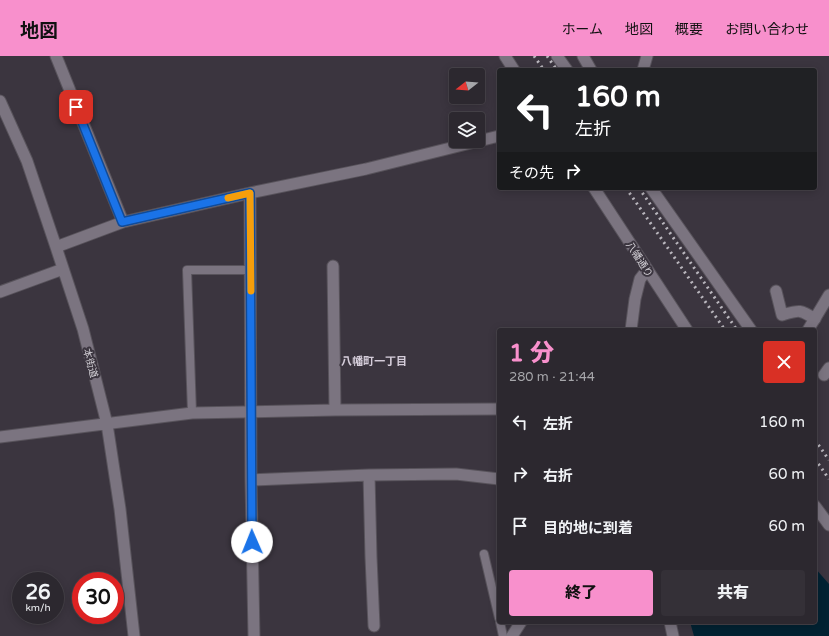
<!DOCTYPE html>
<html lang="ja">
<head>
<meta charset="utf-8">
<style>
	:root { --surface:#2c282f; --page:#343037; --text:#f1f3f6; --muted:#a6a6aa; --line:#48444b; --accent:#f890cc }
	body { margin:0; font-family:"Varela Round","Noto Sans JP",sans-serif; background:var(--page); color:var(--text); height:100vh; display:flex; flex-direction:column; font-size:15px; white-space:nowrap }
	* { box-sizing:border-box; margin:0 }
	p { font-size:13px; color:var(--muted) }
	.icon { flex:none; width:22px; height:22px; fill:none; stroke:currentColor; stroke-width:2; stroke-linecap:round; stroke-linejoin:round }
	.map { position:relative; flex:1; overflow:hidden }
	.side { position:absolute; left:497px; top:272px; width:320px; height:296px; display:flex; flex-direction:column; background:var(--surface); border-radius:4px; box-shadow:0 2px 10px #0003,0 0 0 1px var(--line) }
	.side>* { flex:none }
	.hud { position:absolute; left:497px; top:12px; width:320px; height:122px; border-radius:4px; box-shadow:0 2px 10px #0003,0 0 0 1px var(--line); background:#202124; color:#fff; overflow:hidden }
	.needle { width:26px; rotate:253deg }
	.controls { position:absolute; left:449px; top:12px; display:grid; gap:8px }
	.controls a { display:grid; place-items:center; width:36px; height:36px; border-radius:4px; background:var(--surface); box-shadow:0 2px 10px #0003,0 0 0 1px var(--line); font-size:20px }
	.speed { position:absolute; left:12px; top:516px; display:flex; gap:8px; font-size:20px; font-weight:700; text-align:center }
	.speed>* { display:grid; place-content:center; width:52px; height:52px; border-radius:50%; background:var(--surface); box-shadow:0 2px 10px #0003,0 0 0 1px var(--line); line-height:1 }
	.speed small { font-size:10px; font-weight:400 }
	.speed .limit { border:6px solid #d22; background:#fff; color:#111 }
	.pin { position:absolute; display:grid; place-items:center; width:34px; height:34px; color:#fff; margin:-17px; border-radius:8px; box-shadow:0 2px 6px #0006 }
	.me { position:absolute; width:44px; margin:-22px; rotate:359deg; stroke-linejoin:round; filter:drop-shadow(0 0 3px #0008) }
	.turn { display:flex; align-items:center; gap:14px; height:84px; padding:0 12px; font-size:18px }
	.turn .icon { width:52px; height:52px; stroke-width:2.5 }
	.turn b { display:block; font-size:28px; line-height:34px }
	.then { display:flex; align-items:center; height:38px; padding:0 12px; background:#0003; gap:8px; font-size:15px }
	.round { display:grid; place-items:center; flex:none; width:42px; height:42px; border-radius:4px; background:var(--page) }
	.headline { display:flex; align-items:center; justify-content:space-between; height:68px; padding:0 12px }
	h1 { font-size:24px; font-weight:800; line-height:30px; color:var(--accent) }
	.action { display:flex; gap:8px; margin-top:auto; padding:8px 12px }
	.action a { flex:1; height:46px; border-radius:4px; background:var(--accent); color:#111; font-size:16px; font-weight:800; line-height:46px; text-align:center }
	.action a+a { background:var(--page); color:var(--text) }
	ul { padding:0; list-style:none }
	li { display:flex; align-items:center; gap:12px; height:52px; padding:0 12px }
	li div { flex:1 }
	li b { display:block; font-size:15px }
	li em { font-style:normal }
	header { display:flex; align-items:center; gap:24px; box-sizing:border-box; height:56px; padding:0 20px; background:var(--accent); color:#111 }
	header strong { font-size:19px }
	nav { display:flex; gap:22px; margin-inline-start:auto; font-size:14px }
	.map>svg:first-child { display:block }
</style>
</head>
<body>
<header>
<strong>地図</strong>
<nav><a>ホーム</a><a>地図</a><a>概要</a><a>お問い合わせ</a></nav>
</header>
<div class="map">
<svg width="829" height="580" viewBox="0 0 829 580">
	<rect width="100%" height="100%" fill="#3b353f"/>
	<path fill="#022232" d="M 815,512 L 829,528 L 829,580 L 694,580 L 690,566 L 815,566 Z"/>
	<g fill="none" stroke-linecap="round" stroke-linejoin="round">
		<g stroke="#58535b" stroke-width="10">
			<path id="service" d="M 192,357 L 187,214 L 251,214
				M 484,498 L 499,562
				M 500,566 L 503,580"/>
		</g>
		<g stroke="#58535b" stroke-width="13">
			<path id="minor" d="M 56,0 L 123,166
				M 557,0 L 567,14
				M 583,0 L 591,14
				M 643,14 L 647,0
				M 0,45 L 27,105 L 56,191 L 83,273 L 107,368 L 120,453 L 134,580
				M 651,132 L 751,274
				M 250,137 L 251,424 L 254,580
				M 56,191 L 123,166 L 250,137 L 366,113 L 499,80
				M 333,210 L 335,354
				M 776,235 L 782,259 C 799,254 800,253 815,263
				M 0,236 L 63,213
				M 631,274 L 635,243 L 640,223 L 647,214
				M 824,319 L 829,312
				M 0,381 L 192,357 L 335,354 L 499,353
				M 369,419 L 371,501 L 374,570
				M 251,424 L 369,419 L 456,418 L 499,423
				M 670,566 L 673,580
				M 512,580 L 521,566"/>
		</g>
		<g stroke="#58535b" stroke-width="13">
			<path id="tertiary" d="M 505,0 L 514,14
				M 594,132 L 687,274
				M 808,274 L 829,239
				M 815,450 L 829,469"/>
		</g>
		<use href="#service" stroke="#7b7480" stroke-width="8"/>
		<use href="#minor" stroke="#7b7480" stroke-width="11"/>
		<use href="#tertiary" stroke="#7b7480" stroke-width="11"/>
		<path stroke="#b9b6bd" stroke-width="3" stroke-dasharray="2 4" stroke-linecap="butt" d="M 534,0 L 544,14
			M 547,0 L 557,14
			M 626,132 L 725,274
			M 639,132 L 737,274
			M 815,384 L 829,404
			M 815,403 L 829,423"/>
	</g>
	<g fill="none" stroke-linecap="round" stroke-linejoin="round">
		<g stroke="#114b97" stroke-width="10">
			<path id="route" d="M 76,51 L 122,166 L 250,137 L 252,486"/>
		</g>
		<use href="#route" stroke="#1a73e8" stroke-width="7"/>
		<path stroke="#f59e0b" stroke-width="7" d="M 228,142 L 250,137 L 251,235"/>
	</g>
	<g text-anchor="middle" stroke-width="4" stroke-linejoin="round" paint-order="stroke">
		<g font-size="10" fill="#d5d2d8" stroke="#3b353f">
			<text transform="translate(640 203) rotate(57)" y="4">八幡通り</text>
			<text transform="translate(91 307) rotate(75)" y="4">本街道</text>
		</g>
		<g font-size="11" font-weight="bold" fill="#d5cdda" stroke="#3b353f">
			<text x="374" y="309">八幡町一丁目</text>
		</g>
	</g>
</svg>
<div class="controls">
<a><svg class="needle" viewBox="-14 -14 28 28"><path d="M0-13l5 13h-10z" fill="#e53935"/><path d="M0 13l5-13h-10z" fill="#a6a6aa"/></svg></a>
<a><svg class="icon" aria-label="layers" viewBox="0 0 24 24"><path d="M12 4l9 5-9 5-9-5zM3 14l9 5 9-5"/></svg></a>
</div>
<div class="speed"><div>26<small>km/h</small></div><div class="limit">30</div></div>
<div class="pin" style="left:76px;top:51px;background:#d93025"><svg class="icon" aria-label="arrive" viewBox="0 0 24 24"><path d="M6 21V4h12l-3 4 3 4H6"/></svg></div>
<svg class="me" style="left:252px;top:486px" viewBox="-20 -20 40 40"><circle r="19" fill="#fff"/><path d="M0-13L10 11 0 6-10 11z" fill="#1a73e8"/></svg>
<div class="hud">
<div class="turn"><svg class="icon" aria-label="left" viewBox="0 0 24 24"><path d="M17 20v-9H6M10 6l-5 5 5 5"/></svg><div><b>160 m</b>左折</div></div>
<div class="then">その先<svg class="icon" aria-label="right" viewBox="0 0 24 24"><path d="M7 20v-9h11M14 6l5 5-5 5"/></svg></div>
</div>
<section class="side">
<div class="headline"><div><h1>1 分</h1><p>280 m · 21:44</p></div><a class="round" style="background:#d93025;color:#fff"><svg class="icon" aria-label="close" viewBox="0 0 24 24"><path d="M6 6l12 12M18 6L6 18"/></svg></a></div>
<ul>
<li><svg class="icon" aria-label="left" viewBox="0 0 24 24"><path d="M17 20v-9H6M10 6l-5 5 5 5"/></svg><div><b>左折</b></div><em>160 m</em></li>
<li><svg class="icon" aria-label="right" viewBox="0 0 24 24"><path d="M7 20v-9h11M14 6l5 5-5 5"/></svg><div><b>右折</b></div><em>60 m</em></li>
<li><svg class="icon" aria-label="arrive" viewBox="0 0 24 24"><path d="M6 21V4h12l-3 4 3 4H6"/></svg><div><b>目的地に到着</b></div><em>60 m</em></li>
</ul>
<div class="action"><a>終了</a><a>共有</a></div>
</section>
</div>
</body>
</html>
